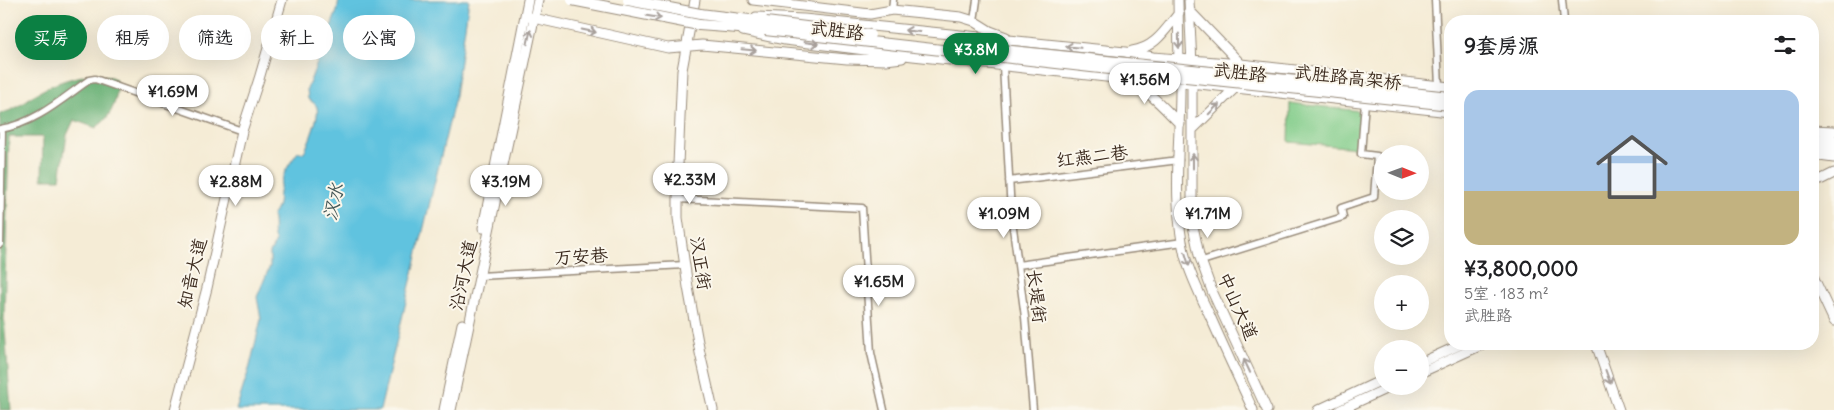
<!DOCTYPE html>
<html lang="zh">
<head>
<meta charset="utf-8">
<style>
  :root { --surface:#fff; --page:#f6f6f6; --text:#202124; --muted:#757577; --accent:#0b8043 }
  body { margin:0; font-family:Delius,"LXGW WenKai TC",sans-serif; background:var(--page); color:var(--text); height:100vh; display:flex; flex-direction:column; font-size:19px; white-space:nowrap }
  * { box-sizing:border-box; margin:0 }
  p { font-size:16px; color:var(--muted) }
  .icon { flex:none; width:28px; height:28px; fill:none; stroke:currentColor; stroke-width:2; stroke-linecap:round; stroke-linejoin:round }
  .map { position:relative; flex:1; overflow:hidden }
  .side { position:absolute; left:1444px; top:15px; width:375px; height:335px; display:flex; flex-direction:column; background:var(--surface); border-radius:20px; box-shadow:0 5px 20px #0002 }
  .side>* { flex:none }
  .hud { position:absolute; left:15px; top:15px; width:475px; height:45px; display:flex; gap:10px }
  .needle { width:32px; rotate:91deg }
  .fabs { position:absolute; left:1374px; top:145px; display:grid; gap:10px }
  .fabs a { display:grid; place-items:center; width:55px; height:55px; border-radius:50%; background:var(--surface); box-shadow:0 5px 20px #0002; font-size:25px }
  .price { position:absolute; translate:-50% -42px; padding:0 11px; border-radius:18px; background:#fff; color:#222; font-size:16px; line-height:32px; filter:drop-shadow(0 1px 2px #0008) }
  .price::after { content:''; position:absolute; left:50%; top:30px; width:15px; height:11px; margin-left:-8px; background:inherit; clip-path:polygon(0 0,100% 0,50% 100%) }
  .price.selected { background:var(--accent); color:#fff }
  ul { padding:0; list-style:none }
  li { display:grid; align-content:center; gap:10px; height:265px; padding:0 20px }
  li span { display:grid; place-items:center; height:155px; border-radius:15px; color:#555 }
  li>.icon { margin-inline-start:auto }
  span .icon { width:90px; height:90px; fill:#fffc; stroke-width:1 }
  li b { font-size:21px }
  h2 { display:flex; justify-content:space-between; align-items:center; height:60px; padding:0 20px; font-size:21px }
  .pill { padding:0 18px; border-radius:22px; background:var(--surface); box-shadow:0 5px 20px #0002; font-size:18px; line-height:45px }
  .pill.selected { background:var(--accent); color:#fff }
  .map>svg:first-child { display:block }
  .green { fill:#81cc89; stroke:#5e7b54 }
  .forest { fill:#68b075; stroke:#526d4a }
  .water { fill:#61c3df; stroke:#4e767e }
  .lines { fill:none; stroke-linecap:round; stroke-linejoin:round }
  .street-casing { stroke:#988b7a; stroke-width:9 }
  .secondary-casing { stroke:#988b7a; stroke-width:11 }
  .primary-casing { stroke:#988b7a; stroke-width:12 }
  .street { stroke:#fff; stroke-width:6 }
  .secondary { stroke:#fff; stroke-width:9 }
  .primary { stroke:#fff; stroke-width:10 }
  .primary-bridge-casing { stroke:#988b7a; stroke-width:12; stroke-linecap:butt }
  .primary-bridge { stroke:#fff; stroke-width:10 }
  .oneway { stroke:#a79f9a }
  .labels { text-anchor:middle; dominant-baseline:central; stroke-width:4; stroke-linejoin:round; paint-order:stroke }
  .street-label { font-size:18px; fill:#3b2a1e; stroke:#fbf7ec }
  .water-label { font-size:19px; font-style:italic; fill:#465858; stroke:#fbf7ec }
</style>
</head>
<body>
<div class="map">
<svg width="1834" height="410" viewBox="0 0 1834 410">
  <rect width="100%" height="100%" fill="#fbf7ec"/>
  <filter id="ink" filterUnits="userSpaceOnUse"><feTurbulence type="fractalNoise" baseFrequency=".02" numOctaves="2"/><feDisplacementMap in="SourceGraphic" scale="10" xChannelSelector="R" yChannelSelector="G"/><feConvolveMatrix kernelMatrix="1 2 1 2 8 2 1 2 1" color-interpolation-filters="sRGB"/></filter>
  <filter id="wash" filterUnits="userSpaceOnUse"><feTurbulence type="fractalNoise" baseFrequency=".0096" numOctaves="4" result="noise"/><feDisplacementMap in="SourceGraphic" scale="20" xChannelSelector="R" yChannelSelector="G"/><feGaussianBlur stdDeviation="1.12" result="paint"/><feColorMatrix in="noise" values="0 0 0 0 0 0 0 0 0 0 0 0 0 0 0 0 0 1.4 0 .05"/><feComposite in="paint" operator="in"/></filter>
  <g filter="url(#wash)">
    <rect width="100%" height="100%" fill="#f5ecd6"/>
    <path class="green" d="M 1290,103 L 1361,111 L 1358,148 L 1289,142 Z"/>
    <path class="forest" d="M 89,75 L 111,77 L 115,79 C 121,90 113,111 105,120 C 103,123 98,125 96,128 L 74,120 L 67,135 L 60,179 L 42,179 L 43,137 L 9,137 L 4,317 L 11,410 L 0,410 L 0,113 C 15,111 22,103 34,95 C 52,84 68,78 89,75 Z"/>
    <path class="water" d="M 339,0 L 469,0 L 454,102 L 380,410 L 236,410 L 250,366 L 261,319 L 257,297 L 270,266 L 270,253 L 276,241 C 271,235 275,225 272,216 C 281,205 277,200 280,187 C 282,174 290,163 298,152 L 304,153 C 308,144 320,116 317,107 C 315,103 312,102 308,99 L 307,89 L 337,11 Z"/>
  </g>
  <g filter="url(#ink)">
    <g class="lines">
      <defs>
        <path id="street" d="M 1435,0 L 1439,86
          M 1562,0 L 1564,21
          M 892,10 L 893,0
          M 974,21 L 977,0
          M 1003,66 L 1011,213 L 1025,317 L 1033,410
          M 0,129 C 34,124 62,99 89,80 L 95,79 L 242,131
          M 1009,181 L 1179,160
          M 678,199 L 862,208 L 871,353 L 884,410
          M 0,244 L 2,129
          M 1202,261 L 1343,217 L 1341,208 L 1374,197 L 1377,156 L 1361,154 L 1365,102
          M 1018,265 L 1183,242
          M 479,276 L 685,265"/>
        <path id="secondary" d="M 695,0 L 682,70 L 678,165 L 678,218 L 688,287 L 700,353 L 713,410
          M 753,0 L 870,14 L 892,10 L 961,17 L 974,21 L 990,31 L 1006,37
          M 1178,0 L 1179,65
          M 1189,0 L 1192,65
          M 1189,10 L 1241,64
          M 529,17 L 668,48 L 702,45 L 847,59 L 886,60 L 902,58
          M 756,17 L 804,19 L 1125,52 L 1153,57 L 1241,64 L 1450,87
          M 743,31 L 785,40 L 913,56 L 1115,78 L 1136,77 L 1450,112
          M 1132,51 C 1155,48 1165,30 1179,13
          M 1180,78 C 1181,137 1171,199 1185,256 C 1191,277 1201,297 1210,316 C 1224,348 1239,379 1253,410
          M 1192,78 L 1192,197 L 1193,226 L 1199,255 L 1212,291 L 1267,410
          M 1122,80 C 1147,87 1162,106 1180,124
          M 1193,129 L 1235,88
          M 1812,130 L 1834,131
          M 1812,155 L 1834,158
          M 1812,184 L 1834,173
          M 483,228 L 528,0
          M 1812,274 L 1834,321
          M 1596,344 L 1619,410
          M 1420,363 L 1462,344
          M 1420,373 L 1484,344
          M 175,410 L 207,288 L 242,131 L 259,79 L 282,0
          M 444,410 L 462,324
          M 451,410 L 538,0
          M 1318,410 L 1382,380
          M 1340,410 L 1392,386"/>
        <path id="primary" d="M 700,14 L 766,22
          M 699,25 L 765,30
          M 1812,139 L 1834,140
          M 1812,148 L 1834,149"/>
      </defs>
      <use href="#street" class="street-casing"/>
      <use href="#secondary" class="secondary-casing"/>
      <use href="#primary" class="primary-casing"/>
      <use href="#street" class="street"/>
      <use href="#secondary" class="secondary"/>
      <use href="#primary" class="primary"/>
      <defs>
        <path id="primary-bridge" d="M 572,0 L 699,25
          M 628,0 L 700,14
          M 766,22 L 870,35
          M 765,30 L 1091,67 L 1450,105
          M 984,48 L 1450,97"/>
      </defs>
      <use href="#primary-bridge" class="primary-bridge-casing"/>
      <use href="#primary-bridge" class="primary-bridge"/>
    </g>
    <defs><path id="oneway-shaft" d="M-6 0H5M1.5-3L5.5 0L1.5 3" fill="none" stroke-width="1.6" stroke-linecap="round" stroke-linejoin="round" transform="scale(1.25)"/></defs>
    <g class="oneway">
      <use href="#oneway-shaft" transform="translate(654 17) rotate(10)"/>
      <use href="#oneway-shaft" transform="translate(589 31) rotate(12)"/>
      <use href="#oneway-shaft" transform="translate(912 31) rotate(-173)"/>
      <use href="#oneway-shaft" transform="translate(529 37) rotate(-78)"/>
      <use href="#oneway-shaft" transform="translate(1179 41) rotate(89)"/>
      <use href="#oneway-shaft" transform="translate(811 43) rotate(7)"/>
      <use href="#oneway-shaft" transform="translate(1073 47) rotate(-174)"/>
      <use href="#oneway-shaft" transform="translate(749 50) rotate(5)"/>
      <use href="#oneway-shaft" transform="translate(1214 109) rotate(-45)"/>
      <use href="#oneway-shaft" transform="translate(1193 161) rotate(-90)"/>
      <use href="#oneway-shaft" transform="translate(1187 259) rotate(73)"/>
      <use href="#oneway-shaft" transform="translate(1247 366) rotate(-115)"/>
      <use href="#oneway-shaft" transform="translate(1608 377) rotate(70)"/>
    </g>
  </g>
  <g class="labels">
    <g class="street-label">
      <text transform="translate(837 30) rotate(7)">武胜路</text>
      <text transform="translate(1240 72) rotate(6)">武胜路</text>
      <text transform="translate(1348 77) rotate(6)">武胜路高架桥</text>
      <text transform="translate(1092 156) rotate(-7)">红燕二巷</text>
      <text transform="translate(581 256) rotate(-3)">万安巷</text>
      <text transform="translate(701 263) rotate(81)">汉正街</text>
      <text transform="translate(192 273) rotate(-77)">知音大道</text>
      <text transform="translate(463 275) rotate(-78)">沿河大道</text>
      <text transform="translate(1037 296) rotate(83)">长堤街</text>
      <text transform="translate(1238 306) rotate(66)">中山大道</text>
    </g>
    <g class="water-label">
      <text transform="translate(333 202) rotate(-78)">汉水</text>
    </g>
  </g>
</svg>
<div class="fabs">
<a><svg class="needle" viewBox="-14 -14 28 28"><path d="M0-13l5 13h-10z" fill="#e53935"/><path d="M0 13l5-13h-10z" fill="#757577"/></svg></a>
<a><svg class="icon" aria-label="layers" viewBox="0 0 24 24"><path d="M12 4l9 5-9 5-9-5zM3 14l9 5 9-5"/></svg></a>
<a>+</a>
<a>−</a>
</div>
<b class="price selected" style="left:976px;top:75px">¥3.8M</b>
<b class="price" style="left:1145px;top:105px">¥1.56M</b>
<b class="price" style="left:173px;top:117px">¥1.69M</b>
<b class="price" style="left:690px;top:205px">¥2.33M</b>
<b class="price" style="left:236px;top:207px">¥2.88M</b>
<b class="price" style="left:506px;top:207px">¥3.19M</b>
<b class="price" style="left:1004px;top:239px">¥1.09M</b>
<b class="price" style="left:1208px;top:239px">¥1.71M</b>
<b class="price" style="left:879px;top:307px">¥1.65M</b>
<div class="hud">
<a class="pill selected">买房</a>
<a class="pill">租房</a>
<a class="pill">筛选</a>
<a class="pill">新上</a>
<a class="pill">公寓</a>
</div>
<section class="side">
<h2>9套房源<svg class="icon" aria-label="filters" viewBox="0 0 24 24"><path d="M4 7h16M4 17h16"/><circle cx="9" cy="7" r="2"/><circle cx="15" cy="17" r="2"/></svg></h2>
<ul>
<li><span style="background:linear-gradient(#a9c7e8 65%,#c2b280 0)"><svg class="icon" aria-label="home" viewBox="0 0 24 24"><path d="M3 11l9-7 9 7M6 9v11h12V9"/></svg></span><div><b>¥3,800,000</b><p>5室 · 183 m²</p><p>武胜路</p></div></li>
</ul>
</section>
</div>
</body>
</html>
